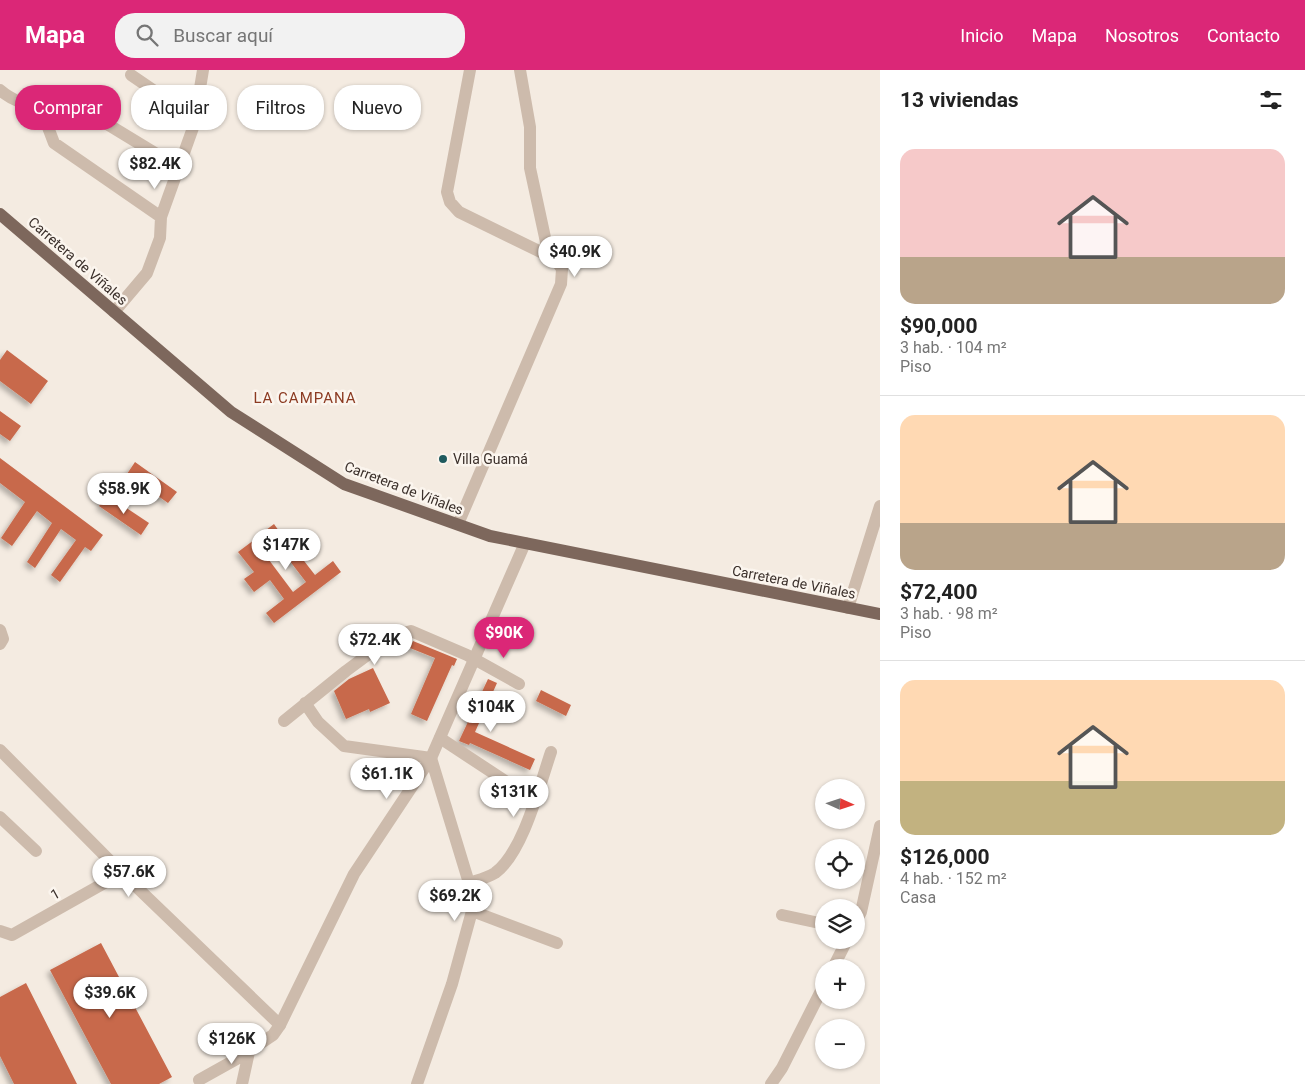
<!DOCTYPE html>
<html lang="es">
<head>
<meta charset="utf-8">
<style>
  :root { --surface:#fff; --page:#f2f2f2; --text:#222; --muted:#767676; --line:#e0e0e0; --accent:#db2777 }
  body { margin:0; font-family:Roboto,sans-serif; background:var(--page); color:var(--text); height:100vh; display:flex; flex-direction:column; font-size:19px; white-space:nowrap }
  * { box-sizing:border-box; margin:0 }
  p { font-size:16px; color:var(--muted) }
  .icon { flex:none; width:28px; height:28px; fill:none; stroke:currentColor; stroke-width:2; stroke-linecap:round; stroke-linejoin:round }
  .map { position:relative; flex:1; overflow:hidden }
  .details { display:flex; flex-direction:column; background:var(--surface); width:425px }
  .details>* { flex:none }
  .guide { position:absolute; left:15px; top:15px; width:475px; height:45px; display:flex; gap:10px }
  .needle { width:32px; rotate:93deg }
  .buttons { position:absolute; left:815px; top:709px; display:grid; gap:10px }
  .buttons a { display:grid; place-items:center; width:50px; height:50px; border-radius:50%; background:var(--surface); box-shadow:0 1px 4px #0004; font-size:25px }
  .price { position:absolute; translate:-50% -42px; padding:0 11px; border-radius:18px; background:#fff; color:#222; font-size:16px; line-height:32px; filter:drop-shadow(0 1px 2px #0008) }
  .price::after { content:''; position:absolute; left:50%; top:30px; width:15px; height:11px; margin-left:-8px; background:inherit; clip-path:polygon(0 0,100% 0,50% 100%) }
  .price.on { background:var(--accent); color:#fff }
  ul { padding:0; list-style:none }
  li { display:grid; align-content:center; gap:10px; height:265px; padding:0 20px }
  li+li { border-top:1px solid var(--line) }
  li span { display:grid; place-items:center; height:155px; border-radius:15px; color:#555 }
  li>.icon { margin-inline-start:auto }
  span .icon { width:90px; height:90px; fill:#fffc; stroke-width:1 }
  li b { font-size:21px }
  h2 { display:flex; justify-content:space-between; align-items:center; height:60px; padding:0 20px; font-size:21px }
  .chip { padding:0 18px; border-radius:20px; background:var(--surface); box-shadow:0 1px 4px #0004; font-size:18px; line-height:45px }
  .chip.on { background:var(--accent); color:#fff }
  header { display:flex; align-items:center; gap:30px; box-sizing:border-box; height:70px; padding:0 25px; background:var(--accent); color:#fff }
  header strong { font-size:24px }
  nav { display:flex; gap:28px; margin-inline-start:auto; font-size:18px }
  .search { width:350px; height:45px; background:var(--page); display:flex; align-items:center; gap:12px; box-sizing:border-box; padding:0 18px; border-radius:20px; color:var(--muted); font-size:19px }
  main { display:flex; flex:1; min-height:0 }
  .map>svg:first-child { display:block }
  .building { fill:#c8694b; filter:url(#shadow) }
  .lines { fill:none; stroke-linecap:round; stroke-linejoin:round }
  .minor { stroke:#cdbbac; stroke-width:12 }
  .tertiary { stroke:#cdbbac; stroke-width:12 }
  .primary { stroke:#7d675c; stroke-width:12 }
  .poi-dot { fill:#1f5a5e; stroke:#fbf5ee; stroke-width:2 }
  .labels { text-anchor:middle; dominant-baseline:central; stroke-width:5; stroke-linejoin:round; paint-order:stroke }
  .street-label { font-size:14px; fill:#3b302b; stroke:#fbf5ee }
  .poi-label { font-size:14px; fill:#3b302b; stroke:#fbf5ee; text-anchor:start }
  .neighbourhood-label { font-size:15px; letter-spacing:1px; fill:#8c3b22; stroke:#fbf5ee }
</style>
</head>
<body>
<header>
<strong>Mapa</strong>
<div class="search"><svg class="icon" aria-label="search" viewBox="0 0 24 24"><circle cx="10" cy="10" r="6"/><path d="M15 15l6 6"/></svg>Buscar aquí</div>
<nav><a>Inicio</a><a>Mapa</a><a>Nosotros</a><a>Contacto</a></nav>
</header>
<main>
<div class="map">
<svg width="880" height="1014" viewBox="0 0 880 1014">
  <defs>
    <filter id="shadow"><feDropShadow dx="-3.5" dy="3.5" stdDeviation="2.5" flood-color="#0004"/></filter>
  </defs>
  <rect width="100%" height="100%" fill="#f4ebe1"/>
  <path class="building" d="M 7,280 L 48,311 L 31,334 L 0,311 L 0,290 Z
    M 0,341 L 21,356 L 10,371 L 0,364 Z
    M 0,388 L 103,465 L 91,481 L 85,477 L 60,512 L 51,505 L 76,470 L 61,459 L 35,498 L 27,492 L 52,453 L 37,441 L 12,476 L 1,468 L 25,432 L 0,413 Z
    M 135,392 L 177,422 L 168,433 L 127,404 Z
    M 107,425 L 149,453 L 141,465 L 99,436 Z
    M 274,454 L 289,475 L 310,461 L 319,474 L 301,487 L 315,505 L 333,491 L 341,502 L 274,553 L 266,543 L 284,529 L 270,510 L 254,522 L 244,509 L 254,502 L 238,482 L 254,470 L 293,522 L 306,512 L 266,460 Z
    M 413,571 L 457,589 L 454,596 L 452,595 L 427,651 L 411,644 L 435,588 L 410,578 Z
    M 373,598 L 390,633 L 370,642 L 369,639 L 346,649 L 334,621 L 349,609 Z
    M 488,609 L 497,613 L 475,662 L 535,689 L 530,700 L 470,673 L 469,675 L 459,671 Z
    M 541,620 L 571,635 L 566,646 L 536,631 Z
    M 101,873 L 172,1007 L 159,1014 L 111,1014 L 50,900 Z
    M 26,913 L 77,1014 L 14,1014 L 0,986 L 0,927 Z"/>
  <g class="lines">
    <path class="minor" d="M 520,0 L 530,57 L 530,98 L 549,186
      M 131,5 L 194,48
      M 0,20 C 15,33 32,36 51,42
      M 161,147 L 54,73 L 46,52 L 56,31 L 66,29 L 163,88 L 177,101
      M 114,242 L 147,203 L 160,168 L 161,147 L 194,55 L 203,0
      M 458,454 L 561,214 L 562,199 L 555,189 L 459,142 L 450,132 L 447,122 L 470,0
      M 848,538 L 880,436
      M 0,560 L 3,569 L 0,574
      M 305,633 L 318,652 L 344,676 L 431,688 L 469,813 L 472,841 L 452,914 L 417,1014
      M 284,651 L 346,601 L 393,566 L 411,561 L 467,585 L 519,614
      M 440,668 L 534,730
      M 0,680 L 122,803 L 280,955
      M 0,747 L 36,781
      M 469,813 C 478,810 487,808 495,803 C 523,783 540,714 551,682
      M 472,841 L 557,873
      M 782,845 L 824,854
      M 856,851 L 861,842 L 880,756
      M 0,861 L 12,865 L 122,803
      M 833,898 L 847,870
      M 199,1010 L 242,986
      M 242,1014 L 249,982
      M 771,1014 L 782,998 L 824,915"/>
    <path class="tertiary" d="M 242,986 L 273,965 L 280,955 L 354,804 L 431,688 L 525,473"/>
    <path class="primary" d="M 0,144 L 231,342 L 344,414 L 490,466 L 880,544"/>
  </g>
  <circle class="poi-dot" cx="443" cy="389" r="5"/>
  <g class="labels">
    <g class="street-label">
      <text transform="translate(78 191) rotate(41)">Carretera de Viñales</text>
      <text transform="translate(404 418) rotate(21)">Carretera de Viñales</text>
      <text transform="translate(794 512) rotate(11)">Carretera de Viñales</text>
      <text transform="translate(55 824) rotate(-29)">1</text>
    </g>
    <g class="poi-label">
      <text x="453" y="389">Villa Guamá</text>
    </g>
    <g class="neighbourhood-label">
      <text x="305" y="328">LA CAMPANA</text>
    </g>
  </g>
</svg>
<div class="buttons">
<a><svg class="needle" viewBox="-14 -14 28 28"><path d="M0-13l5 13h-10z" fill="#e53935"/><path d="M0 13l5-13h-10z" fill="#767676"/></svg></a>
<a><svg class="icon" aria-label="locate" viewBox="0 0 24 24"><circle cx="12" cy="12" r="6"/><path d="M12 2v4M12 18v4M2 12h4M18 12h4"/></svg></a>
<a><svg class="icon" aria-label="layers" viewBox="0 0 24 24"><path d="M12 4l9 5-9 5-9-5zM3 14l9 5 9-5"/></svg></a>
<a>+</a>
<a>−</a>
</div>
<b class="price" style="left:155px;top:120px">$82.4K</b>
<b class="price" style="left:575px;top:208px">$40.9K</b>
<b class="price" style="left:124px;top:445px">$58.9K</b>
<b class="price" style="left:286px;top:501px">$147K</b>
<b class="price on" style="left:504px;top:589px">$90K</b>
<b class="price" style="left:375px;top:596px">$72.4K</b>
<b class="price" style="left:491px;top:663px">$104K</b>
<b class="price" style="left:387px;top:730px">$61.1K</b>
<b class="price" style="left:514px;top:748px">$131K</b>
<b class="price" style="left:129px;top:828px">$57.6K</b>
<b class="price" style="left:455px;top:852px">$69.2K</b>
<b class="price" style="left:110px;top:949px">$39.6K</b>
<b class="price" style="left:232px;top:995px">$126K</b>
<div class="guide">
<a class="chip on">Comprar</a>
<a class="chip">Alquilar</a>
<a class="chip">Filtros</a>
<a class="chip">Nuevo</a>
</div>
</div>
<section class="details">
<h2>13 viviendas<svg class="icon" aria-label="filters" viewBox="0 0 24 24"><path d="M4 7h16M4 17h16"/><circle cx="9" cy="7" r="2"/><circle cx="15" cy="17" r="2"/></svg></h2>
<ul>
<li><span style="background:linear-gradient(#f6c9c9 70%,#b9a48a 0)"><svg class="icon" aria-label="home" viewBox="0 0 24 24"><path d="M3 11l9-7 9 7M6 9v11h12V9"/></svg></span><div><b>$90,000</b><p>3 hab. · 104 m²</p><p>Piso</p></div></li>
<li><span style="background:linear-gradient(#ffd9b3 70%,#b9a48a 0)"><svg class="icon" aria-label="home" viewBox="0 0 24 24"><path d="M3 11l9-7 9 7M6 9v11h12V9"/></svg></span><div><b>$72,400</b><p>3 hab. · 98 m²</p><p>Piso</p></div></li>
<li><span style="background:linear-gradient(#ffd9b3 65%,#c2b280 0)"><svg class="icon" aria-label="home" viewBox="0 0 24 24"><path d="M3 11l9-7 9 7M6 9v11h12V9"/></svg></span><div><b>$126,000</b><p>4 hab. · 152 m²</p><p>Casa</p></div></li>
</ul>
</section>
</main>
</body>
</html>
